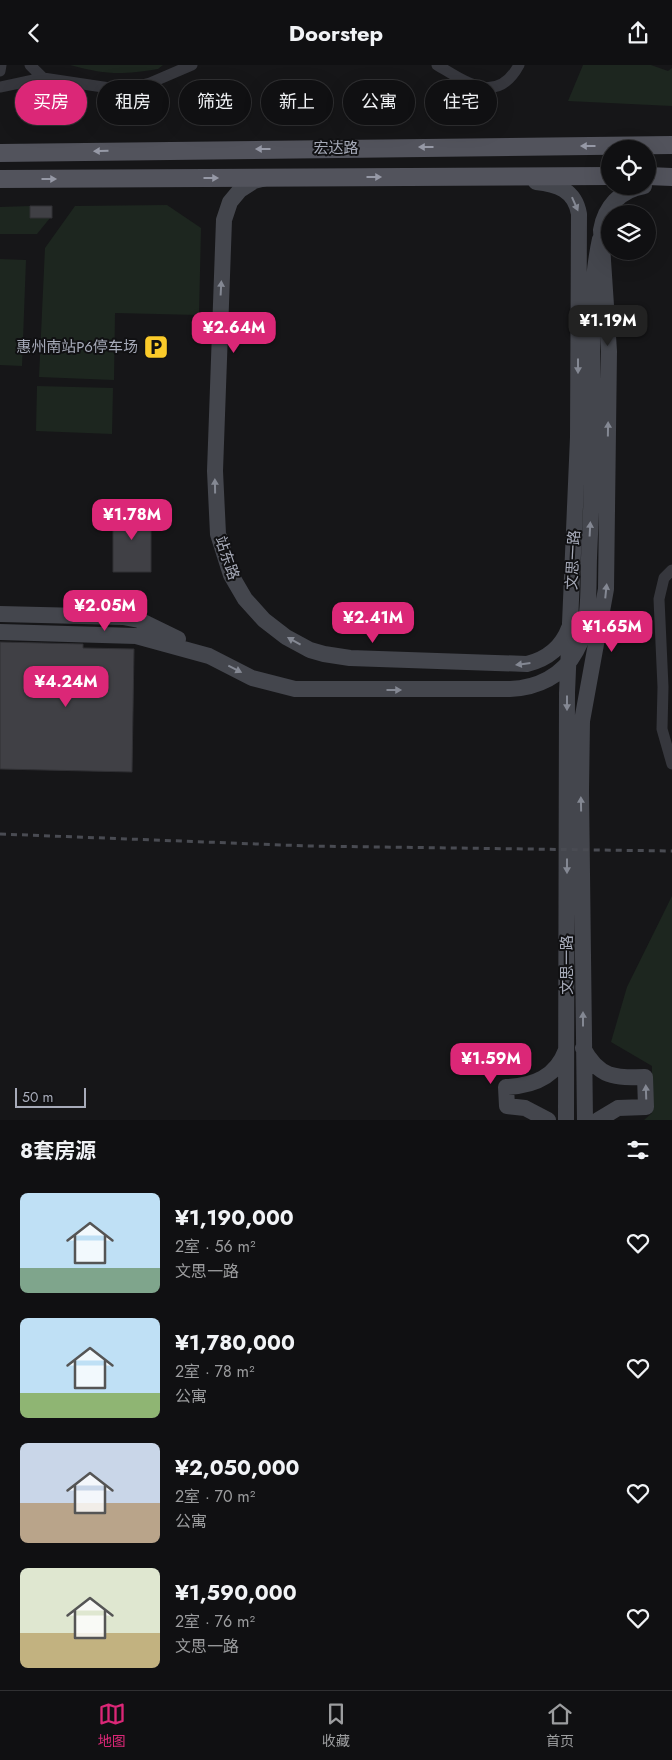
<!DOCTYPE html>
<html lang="zh">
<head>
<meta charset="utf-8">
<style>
  :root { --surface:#101012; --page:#1e1e20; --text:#f1f3f6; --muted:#9c9d9f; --line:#303032; --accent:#db2777 }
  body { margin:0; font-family:Jost,"Noto Sans SC",sans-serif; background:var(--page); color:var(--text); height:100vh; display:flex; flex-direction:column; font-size:19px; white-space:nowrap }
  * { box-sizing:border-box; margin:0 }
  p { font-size:16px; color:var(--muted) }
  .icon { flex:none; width:28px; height:28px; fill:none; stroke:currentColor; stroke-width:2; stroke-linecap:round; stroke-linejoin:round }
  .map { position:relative; height:1055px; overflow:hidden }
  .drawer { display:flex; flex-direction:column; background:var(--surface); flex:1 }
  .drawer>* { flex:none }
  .hud { position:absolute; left:15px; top:15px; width:642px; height:45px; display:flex; gap:10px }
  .fabs { position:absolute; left:601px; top:75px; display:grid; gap:10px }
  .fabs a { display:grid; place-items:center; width:55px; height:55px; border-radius:50%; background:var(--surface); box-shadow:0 5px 20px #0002,0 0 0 1px var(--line); font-size:25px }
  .scale { position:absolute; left:15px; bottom:12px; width:71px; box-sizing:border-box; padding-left:5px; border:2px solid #a7abb9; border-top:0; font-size:14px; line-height:18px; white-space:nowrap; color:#a7abb9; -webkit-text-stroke:4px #111113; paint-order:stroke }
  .price { position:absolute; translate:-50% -42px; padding:0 11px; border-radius:10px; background:var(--accent); color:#fff; font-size:16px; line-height:32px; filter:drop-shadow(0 1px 2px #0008) }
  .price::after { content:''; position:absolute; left:50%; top:30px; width:15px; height:11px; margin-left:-8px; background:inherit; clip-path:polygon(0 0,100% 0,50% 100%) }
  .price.on { background:#222; color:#fff }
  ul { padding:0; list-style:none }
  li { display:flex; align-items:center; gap:15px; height:125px; padding:0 20px }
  li span { display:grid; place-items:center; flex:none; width:140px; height:100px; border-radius:8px; color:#555 }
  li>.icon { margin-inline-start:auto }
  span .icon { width:60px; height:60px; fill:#fffc; stroke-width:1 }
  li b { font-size:21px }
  h2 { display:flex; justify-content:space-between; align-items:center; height:60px; padding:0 20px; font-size:21px }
  .chip { padding:0 18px; border-radius:22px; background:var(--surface); box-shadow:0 5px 20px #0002,0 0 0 1px var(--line); font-size:18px; line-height:45px }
  .chip.on { background:var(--accent); color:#fff }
  header { display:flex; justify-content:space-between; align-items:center; height:65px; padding:0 20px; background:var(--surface); font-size:22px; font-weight:700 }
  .menu { display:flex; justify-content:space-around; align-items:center; height:70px; border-top:1px solid var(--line); background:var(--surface); font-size:14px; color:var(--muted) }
  .menu a { display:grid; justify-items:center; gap:2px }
  .menu .on { color:var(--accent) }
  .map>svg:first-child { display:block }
  .green { fill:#1d261f }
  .building { fill:#404045; stroke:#303034 }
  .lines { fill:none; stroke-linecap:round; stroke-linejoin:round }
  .street { stroke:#36373d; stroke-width:11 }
  .secondary { stroke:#44464d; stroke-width:16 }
  .primary { stroke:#52535c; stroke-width:18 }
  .rail { stroke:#494b52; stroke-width:3; stroke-dasharray:6 5; stroke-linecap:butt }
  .oneway { fill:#9699a6 }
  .oneway2 { fill:#848893 }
  .labels { text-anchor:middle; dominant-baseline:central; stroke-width:4; stroke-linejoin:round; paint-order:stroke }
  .street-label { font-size:15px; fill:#a7abb9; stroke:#111113 }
  .poi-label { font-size:15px; fill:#a7abb9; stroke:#111113; text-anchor:end }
</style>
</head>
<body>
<header><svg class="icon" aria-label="back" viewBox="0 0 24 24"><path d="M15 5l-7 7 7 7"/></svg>Doorstep<svg class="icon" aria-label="share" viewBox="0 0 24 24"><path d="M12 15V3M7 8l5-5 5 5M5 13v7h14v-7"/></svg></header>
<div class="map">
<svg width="672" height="1055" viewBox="0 0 672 1055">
  <rect width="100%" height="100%" fill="#161618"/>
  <path class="green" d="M 70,0 L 163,0 L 158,4 C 120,10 108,10 70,0 Z
    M 583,0 L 651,0 L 668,6 L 672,3 L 672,41 L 568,36 Z
    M 167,140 L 201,163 L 199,250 L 115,248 L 114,315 L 39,312 L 45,183 L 75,141 Z
    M 30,141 L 31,153 L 50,153 L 37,169 L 0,169 L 0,142 Z
    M 0,194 L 26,195 L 22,301 L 0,300 Z
    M 37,321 L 113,323 L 112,369 L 36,366 Z
    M 672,831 L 672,1055 L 644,1055 L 652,1048 L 652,1001 L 611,977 L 627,922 Z"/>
  <path class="building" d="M 30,141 L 52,141 L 52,153 L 30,153 Z
    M 113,445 L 151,445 L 151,507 L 113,507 Z
    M 0,577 L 83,579 L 83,583 L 134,584 L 132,707 L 0,704 Z"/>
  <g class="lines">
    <path class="street" d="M 30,0 L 43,13
      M 437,0 C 466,17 497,41 519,0
      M 0,6 L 1,0
      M 0,22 L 43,13 L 123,25 L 150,18 L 192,0
      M 672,505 L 664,513 L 659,534 L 663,622 L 662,664 L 672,699"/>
    <path class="secondary" d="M 266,113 L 254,116 L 240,125 L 230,137 L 224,155 L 215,406 L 218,469 L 231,510 L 245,534 L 264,555 L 286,572 L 310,585 L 324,589 L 350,593 L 527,599 C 547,594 562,582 569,563
      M 536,117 C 557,119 575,125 579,149 L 578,372 L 567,628 L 566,1055
      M 0,549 L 123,552 L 139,555 L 178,574
      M 0,567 L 136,571 L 209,591 L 252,613 L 295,624 L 510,624 C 537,623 563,611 576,586 C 591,559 588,522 589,493 C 591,443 594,394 593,344 C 593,288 588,229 600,174
      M 583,983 C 599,1013 615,1013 645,1012 L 646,1042 L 618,1043 L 598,1055
      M 548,1055 L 525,1043 L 507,1041 L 506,1022 C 534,1021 556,1012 566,985
      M 585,1055 L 581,726 L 582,656 L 606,524 L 609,286 L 601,165 C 605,142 620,125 644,121"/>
    <path class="primary" d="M 0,88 L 672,80
      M 648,111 L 672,112
      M 0,114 L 610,111"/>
    <path class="rail" d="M 0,769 L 308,781 L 672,786"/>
  </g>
  <defs><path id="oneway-solid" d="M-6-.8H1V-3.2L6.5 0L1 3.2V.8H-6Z" transform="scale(1.25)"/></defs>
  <g class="oneway">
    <use href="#oneway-solid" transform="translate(588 81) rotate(180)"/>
    <use href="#oneway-solid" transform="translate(426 82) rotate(180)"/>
    <use href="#oneway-solid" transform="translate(263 84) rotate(180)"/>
    <use href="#oneway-solid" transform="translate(101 86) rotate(179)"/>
    <use href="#oneway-solid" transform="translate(374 112)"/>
    <use href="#oneway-solid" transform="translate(211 113)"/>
    <use href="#oneway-solid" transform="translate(49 114)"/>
  </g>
  <g class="oneway2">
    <use href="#oneway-solid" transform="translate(575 139) rotate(66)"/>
    <use href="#oneway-solid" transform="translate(221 223) rotate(-87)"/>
    <use href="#oneway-solid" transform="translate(578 301) rotate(90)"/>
    <use href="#oneway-solid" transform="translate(608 364) rotate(-89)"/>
    <use href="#oneway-solid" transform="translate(215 421) rotate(-91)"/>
    <use href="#oneway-solid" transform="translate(590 464) rotate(-87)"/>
    <use href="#oneway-solid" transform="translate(606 526) rotate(-84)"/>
    <use href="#oneway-solid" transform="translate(294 576) rotate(-151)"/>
    <use href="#oneway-solid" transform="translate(523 599) rotate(173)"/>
    <use href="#oneway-solid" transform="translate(235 604) rotate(27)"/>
    <use href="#oneway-solid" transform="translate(394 625)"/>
    <use href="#oneway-solid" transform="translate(567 638) rotate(90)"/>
    <use href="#oneway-solid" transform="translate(581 739) rotate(-91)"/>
    <use href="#oneway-solid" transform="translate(567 801) rotate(90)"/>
    <use href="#oneway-solid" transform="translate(583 954) rotate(-90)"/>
    <use href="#oneway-solid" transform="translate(646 1027) rotate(-92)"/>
  </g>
  <defs>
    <symbol id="parking-square" viewBox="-11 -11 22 22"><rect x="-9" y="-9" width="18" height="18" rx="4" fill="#fbcb2a" stroke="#111113"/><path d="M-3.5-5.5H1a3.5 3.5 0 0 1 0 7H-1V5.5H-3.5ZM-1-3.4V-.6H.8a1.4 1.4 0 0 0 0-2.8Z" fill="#111"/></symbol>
  </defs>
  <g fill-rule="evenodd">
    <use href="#parking-square" x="142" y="268" width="28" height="28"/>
  </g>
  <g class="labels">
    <g class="street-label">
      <text x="336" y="83">宏达路</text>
      <text transform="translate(227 493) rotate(71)">站东路</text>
      <text transform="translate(573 495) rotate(-87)">文思一路</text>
      <text transform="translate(567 900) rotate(-90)">文思一路</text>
    </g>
    <g class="poi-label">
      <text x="138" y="282">惠州南站P6停车场</text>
    </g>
  </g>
</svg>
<div class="fabs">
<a><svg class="icon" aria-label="locate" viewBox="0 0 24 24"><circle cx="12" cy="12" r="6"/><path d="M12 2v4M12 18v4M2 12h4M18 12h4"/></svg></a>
<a><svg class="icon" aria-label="layers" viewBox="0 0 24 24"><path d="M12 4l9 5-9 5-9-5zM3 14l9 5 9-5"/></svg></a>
</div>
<div class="scale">50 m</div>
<b class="price on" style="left:608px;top:282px">¥1.19M</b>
<b class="price" style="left:234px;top:289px">¥2.64M</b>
<b class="price" style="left:132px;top:476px">¥1.78M</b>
<b class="price" style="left:105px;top:567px">¥2.05M</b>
<b class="price" style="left:373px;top:579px">¥2.41M</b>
<b class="price" style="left:612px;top:588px">¥1.65M</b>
<b class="price" style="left:66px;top:643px">¥4.24M</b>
<b class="price" style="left:491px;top:1020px">¥1.59M</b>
<div class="hud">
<a class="chip on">买房</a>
<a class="chip">租房</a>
<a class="chip">筛选</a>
<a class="chip">新上</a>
<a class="chip">公寓</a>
<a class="chip">住宅</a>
</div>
</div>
<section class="drawer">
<h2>8套房源<svg class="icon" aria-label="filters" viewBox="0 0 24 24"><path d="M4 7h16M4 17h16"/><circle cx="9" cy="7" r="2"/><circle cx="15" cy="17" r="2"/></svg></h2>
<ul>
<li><span style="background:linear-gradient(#bfe0f5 75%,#7fa58c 0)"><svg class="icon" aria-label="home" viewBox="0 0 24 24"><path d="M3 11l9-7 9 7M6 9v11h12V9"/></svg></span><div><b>¥1,190,000</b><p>2室 · 56 m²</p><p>文思一路</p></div><svg class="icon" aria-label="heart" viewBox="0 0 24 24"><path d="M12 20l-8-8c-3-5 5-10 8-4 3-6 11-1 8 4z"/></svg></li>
<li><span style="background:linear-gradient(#bfe0f5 75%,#8fb573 0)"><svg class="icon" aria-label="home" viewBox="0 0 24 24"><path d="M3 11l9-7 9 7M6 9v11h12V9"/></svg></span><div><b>¥1,780,000</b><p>2室 · 78 m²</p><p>公寓</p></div><svg class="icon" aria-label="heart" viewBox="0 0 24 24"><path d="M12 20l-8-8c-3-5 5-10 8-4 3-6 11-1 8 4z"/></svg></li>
<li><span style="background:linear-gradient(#c9d6e8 60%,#b9a48a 0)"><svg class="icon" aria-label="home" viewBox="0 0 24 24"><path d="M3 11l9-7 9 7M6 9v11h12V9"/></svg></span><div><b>¥2,050,000</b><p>2室 · 70 m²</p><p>公寓</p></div><svg class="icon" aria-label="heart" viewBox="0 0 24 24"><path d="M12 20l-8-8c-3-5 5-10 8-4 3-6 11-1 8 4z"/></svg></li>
<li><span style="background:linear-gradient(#dfe7d0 65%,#c2b280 0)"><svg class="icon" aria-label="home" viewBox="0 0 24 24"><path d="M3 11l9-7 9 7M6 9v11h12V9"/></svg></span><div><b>¥1,590,000</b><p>2室 · 76 m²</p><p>文思一路</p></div><svg class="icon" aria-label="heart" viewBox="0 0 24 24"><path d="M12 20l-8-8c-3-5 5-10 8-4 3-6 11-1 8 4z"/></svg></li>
</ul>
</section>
<nav class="menu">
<a class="on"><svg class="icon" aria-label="map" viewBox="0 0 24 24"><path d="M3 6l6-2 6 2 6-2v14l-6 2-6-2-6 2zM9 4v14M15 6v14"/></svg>地图</a>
<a><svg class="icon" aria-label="saved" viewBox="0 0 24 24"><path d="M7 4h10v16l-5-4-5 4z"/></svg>收藏</a>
<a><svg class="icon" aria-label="home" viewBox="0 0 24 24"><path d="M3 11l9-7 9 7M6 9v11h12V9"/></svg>首页</a>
</nav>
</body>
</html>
